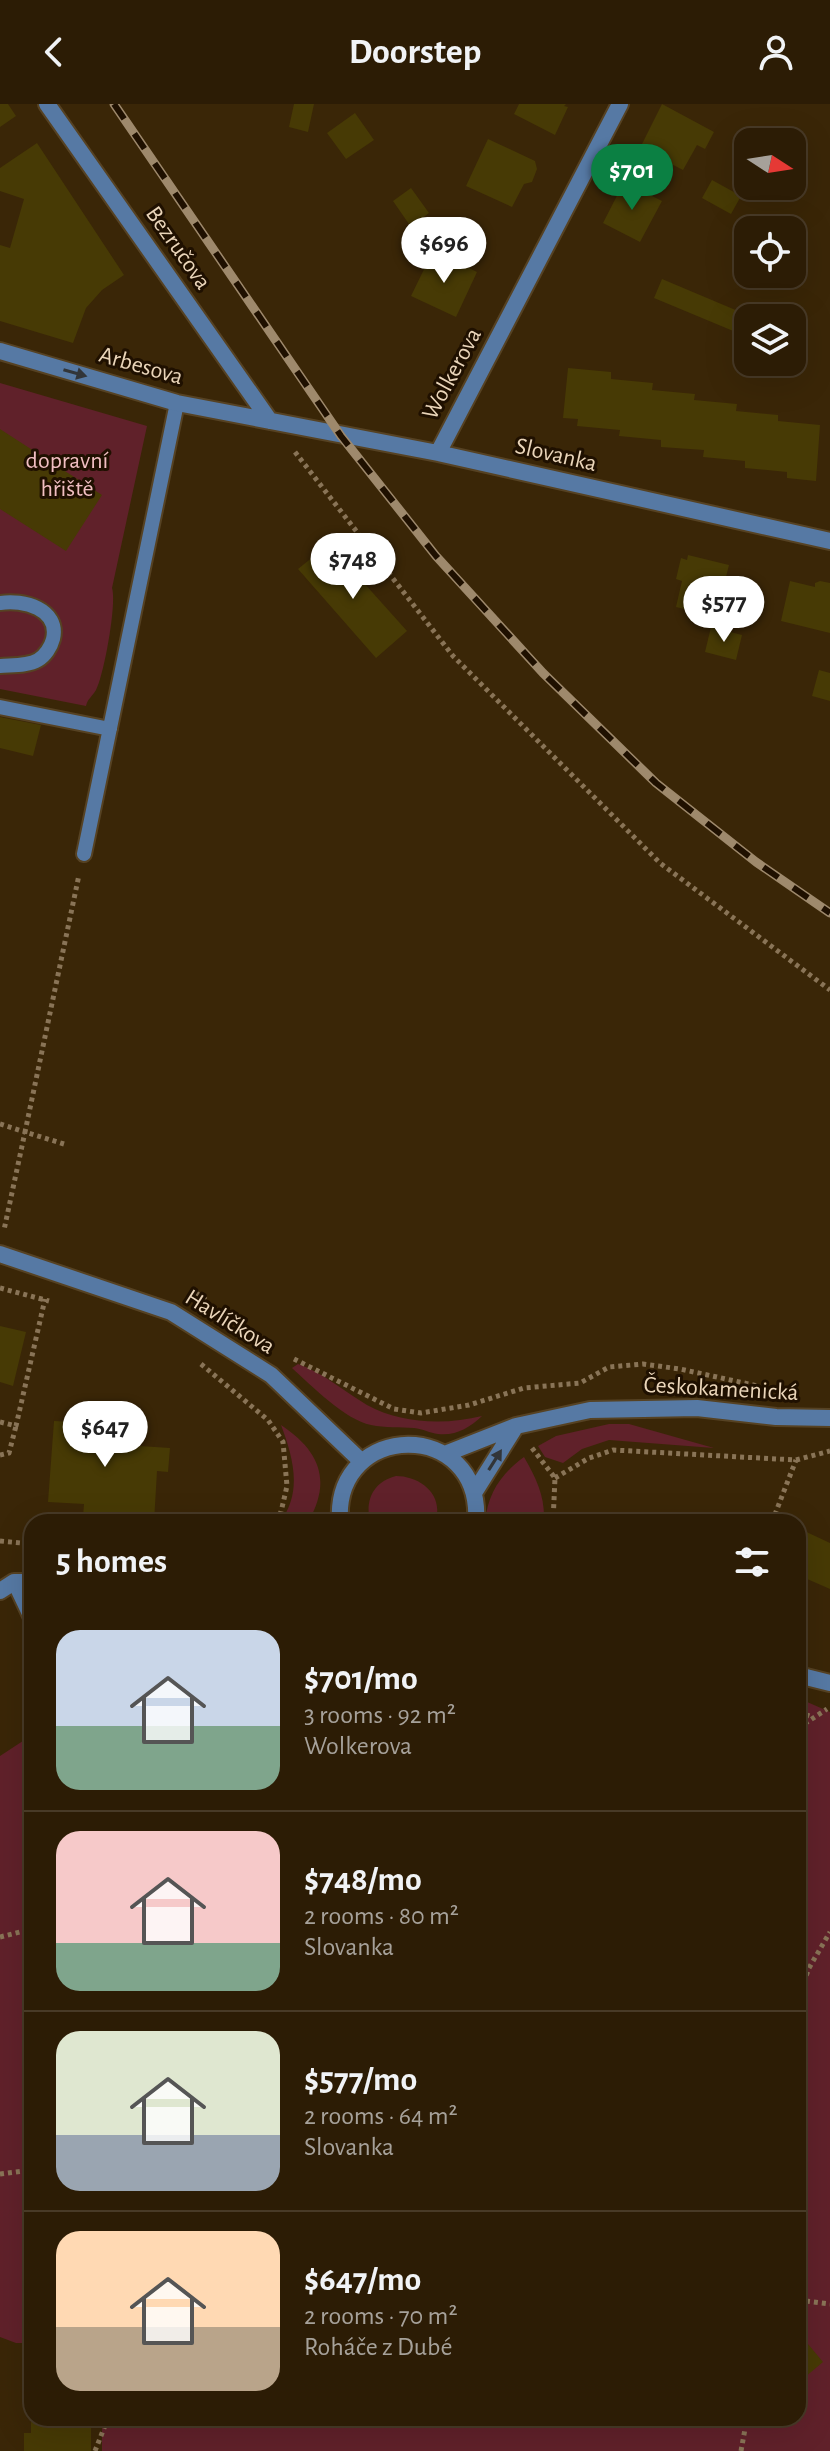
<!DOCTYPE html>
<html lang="en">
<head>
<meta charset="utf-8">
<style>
  :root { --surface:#2c1c05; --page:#34250f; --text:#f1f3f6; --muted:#a6a19a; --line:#483a27; --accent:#0b8043 }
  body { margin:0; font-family:"Alegreya Sans",sans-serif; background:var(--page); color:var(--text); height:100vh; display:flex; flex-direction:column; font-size:30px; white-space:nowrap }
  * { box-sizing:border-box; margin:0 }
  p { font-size:26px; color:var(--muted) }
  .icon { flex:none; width:44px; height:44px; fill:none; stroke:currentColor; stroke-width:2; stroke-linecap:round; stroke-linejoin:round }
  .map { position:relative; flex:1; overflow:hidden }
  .drawer { position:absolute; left:24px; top:1410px; width:782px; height:912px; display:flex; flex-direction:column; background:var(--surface); border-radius:24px; box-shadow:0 8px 32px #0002,0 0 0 2px var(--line) }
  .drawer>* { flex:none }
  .needle { width:52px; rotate:102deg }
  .controls { position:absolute; left:734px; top:24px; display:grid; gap:16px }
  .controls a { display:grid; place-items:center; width:72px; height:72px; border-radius:16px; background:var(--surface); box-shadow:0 8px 32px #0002,0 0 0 2px var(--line); font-size:40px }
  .price { position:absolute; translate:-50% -68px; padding:0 18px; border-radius:28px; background:#fff; color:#222; font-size:26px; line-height:52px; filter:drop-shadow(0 2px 4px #0008) }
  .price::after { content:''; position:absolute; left:50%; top:48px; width:24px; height:18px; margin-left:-12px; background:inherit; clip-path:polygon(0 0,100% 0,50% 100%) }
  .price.current { background:var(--accent); color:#fff }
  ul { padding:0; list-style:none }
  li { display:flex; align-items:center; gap:24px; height:200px; padding:0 32px }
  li+li { border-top:2px solid var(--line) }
  li span { display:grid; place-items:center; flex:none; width:224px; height:160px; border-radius:24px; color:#555 }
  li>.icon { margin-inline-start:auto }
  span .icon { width:96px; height:96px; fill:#fffc; stroke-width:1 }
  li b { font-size:34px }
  h2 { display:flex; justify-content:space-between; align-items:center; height:96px; padding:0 32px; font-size:34px }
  header { display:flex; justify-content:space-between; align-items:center; height:104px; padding:0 32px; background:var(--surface); font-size:36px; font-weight:700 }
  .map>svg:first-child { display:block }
  .green { fill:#60212a }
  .building { fill:#473a05 }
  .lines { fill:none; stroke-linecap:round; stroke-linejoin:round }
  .service-casing { stroke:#564223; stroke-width:18 }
  .minor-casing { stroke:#564223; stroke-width:20 }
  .path { stroke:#897457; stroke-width:5; stroke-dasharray:4 4; stroke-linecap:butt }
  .service { stroke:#5679a4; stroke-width:14 }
  .minor { stroke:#5679a4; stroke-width:16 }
  .rail-casing { stroke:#9e896c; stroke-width:9 }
  .rail { stroke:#1f1000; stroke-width:6; stroke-dasharray:18; stroke-linecap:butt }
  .oneway { fill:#323539 }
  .labels { text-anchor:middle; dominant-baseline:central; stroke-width:6; stroke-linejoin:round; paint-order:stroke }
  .street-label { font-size:24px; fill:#ead5b9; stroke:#1f1000 }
  .park-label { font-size:24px; fill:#f2bfc2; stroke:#1f1000 }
</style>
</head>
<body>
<header><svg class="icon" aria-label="back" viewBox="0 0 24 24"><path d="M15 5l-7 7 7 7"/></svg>Doorstep<svg class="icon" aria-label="person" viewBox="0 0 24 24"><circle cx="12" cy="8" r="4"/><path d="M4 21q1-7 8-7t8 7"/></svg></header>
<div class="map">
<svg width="830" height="2347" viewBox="0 0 830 2347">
  <rect width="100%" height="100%" fill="#3a2607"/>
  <path class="green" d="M 0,279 L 147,322 L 112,484 C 117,499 104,571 96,586 C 92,593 88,594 86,602 L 0,585 Z
    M 298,1260 C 322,1268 345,1288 367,1301 C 401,1320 446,1321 482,1312 C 469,1324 456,1332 438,1330 C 430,1329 423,1325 414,1324 C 400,1323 385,1324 371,1321 C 345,1316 311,1281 292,1264 Z
    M 609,1320 L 629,1320 L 714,1344 L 609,1336 L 582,1345 L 563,1359 L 545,1353 L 538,1342 L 556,1332 Z
    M 281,1321 C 320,1347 332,1377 308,1418 L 280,1418 C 303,1388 293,1353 281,1321 Z
    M 524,1353 C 537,1376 545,1392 544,1418 L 485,1418 C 488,1389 501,1370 524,1353 Z
    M 396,1372 C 420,1372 445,1391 435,1418 L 370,1418 C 365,1396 373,1378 396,1372 Z
    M 798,1594 L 830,1608 L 830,2347 L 102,2347 L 102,2314 L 798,2314 Z
    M 32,1631 L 32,2239 L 16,2239 L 0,2233 L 0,1652 Z"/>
  <path class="building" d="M 0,0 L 8,0 L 16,12 L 0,23 Z
    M 294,0 L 314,0 L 308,28 L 289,23 Z
    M 519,0 L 566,0 L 564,2 L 568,3 L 555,31 L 514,10 Z
    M 662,0 L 714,28 L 705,45 L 697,41 L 683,66 L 640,44 Z
    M 355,9 L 374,36 L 346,55 L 327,29 Z
    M 488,35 L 535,57 L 537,65 L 532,78 L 524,80 L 512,103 L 466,82 Z
    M 37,39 L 124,171 L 102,186 L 86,204 L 73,239 L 0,217 L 0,141 L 10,144 L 24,95 L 0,87 L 0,64 Z
    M 712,76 L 741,92 L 731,110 L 702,94 Z
    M 624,78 L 662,97 L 640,138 L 603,119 Z
    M 411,84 L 429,109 L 411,123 L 393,97 Z
    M 431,151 L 445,158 L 447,153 L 477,168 L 456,213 L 411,192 Z
    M 662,175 L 745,210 L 738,229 L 654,194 Z
    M 568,264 L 611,268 L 611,275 L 653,279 L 652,286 L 695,290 L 694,296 L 737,300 L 736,307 L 778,311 L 778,317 L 820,321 L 816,377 L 787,374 L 787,368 L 745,364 L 745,357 L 703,353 L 704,346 L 661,343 L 661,336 L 619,332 L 620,326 L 577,322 L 578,315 L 563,314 Z
    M 0,325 L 102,391 L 66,447 L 0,405 Z
    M 329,440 L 407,527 L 376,554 L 298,465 Z
    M 688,451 L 729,461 L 716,513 L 676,503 L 682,477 L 676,475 L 681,454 L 687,456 Z
    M 790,477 L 815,483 L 815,479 L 820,477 L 830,479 L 830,529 L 781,517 Z
    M 711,523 L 742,531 L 736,556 L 705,548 Z
    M 819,566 L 830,569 L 830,597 L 812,592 Z
    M 0,613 L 41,621 L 33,652 L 0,644 Z
    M 0,1222 L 26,1228 L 13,1282 L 0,1278 Z
    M 93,1306 L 126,1308 L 124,1341 L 170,1344 L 168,1368 L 157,1367 L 154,1418 L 83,1413 L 84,1400 L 48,1398 L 54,1317 L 91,1319 Z
    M 798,1424 L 830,1439 L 830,1485 L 798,1471 Z
    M 798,2228 L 823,2258 L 798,2279 Z
    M 31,2314 L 91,2314 L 91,2347 L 24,2347 L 24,2329 L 31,2329 Z"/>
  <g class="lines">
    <defs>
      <path id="service" d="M 0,499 C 23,495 60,505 53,535 C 51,543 45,552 38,556 C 28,562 12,561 0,562
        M 0,603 L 110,625
        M 84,750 L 177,299
        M 14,1478 L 32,1516"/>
      <path id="minor" d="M 47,0 L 270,317
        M 0,247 L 177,299 L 438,349 L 830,437
        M 438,349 L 620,0
        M 0,1150 L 171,1208 L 271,1271 L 362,1358
        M 445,1350 L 516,1322 L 590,1306 L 697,1304 L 776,1313 L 830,1314
        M 474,1389 L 516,1322
        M 340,1418 C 333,1316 483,1314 476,1418
        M 0,1487 L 14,1478 L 32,1478
        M 798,1571 L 830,1579"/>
    </defs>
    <use href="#service" class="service-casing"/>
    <use href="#minor" class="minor-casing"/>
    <path class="path" d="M 295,348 L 453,552 L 660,759 L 830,886
      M 0,1020 L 25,1028 L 4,1126
      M 64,1040 L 25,1028 L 79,771
      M 0,1184 L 49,1197
      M 196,1189 L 209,1198
      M 294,1255 L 394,1305 L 421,1309 L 469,1301 L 524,1284 L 580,1279 L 609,1263 L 643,1260 L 680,1265 L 758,1282
      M 201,1260 L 268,1316 L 283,1338 L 287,1382 L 281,1408 L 274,1418
      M 0,1318 L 16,1322 L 45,1195
      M 532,1344 L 555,1374 L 553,1418
      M 0,1351 L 9,1349 L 16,1322
      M 555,1374 L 589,1354 L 613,1346 L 796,1356 L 830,1347
      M 772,1418 L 796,1356
      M 0,1437 L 32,1440
      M 798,1608 L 813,1613
      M 798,1624 L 827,1605
      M 32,1665 L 32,1682
      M 0,1833 L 32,1825
      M 798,1894 L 809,1864 L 830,1828
      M 0,2070 L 32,2066
      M 798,2196 L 830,2200
      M 95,2347 L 108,2314
      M 741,2347 L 747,2314"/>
    <use href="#service" class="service"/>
    <use href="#minor" class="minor"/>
    <defs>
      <path id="rail" d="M 114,0 L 341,332 L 436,452 L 543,569 L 656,679 L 756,758 L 830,809"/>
    </defs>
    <use href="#rail" class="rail-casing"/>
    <use href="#rail" class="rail"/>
  </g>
  <defs><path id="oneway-solid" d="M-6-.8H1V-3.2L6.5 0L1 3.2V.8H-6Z" transform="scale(2)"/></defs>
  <g class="oneway">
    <use href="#oneway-solid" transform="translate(75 269) rotate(16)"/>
    <use href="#oneway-solid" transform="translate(495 1356) rotate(-58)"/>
  </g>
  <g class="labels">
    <g class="street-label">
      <text transform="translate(178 144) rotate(55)">Bezručova</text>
      <text transform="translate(141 262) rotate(16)">Arbesova</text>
      <text transform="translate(452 270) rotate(-62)">Wolkerova</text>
      <text transform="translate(556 351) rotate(13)">Slovanka</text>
      <text transform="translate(230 1218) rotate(32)">Havlíčkova</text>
      <text transform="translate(721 1285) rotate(3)">Českokamenická</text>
    </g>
    <g class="park-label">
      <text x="67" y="357">dopravní<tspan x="67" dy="28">hřiště</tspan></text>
    </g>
  </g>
</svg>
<div class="controls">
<a><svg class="needle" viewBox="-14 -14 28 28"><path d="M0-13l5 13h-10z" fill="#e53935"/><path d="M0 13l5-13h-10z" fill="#a6a19a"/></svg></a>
<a><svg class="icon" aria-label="locate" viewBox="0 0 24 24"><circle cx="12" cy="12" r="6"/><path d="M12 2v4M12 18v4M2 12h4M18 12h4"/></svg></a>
<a><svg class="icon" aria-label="layers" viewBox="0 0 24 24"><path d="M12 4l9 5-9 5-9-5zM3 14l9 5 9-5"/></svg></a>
</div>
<b class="price current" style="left:632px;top:108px">$701</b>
<b class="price" style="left:444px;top:181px">$696</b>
<b class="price" style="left:353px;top:497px">$748</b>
<b class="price" style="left:724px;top:540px">$577</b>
<b class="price" style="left:105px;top:1365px">$647</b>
<section class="drawer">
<h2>5 homes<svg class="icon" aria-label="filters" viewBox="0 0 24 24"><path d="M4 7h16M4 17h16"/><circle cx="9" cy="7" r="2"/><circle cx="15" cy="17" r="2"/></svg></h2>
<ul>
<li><span style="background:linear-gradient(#c9d6e8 60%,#7fa58c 0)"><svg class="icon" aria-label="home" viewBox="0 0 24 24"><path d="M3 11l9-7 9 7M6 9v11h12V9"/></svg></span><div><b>$701/mo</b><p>3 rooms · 92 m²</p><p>Wolkerova</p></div></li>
<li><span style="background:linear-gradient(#f6c9c9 70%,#7fa58c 0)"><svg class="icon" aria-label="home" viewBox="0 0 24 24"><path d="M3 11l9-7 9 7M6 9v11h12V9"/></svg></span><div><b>$748/mo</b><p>2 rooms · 80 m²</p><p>Slovanka</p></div></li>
<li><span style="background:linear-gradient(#dfe7d0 65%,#9aa5b1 0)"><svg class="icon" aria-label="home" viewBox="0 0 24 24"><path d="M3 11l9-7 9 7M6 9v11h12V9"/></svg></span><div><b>$577/mo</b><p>2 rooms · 64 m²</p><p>Slovanka</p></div></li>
<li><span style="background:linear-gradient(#ffd9b3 60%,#b9a48a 0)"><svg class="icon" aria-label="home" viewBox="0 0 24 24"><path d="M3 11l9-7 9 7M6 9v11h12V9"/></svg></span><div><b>$647/mo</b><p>2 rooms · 70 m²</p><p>Roháče z Dubé</p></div></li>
</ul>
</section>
</div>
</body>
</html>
